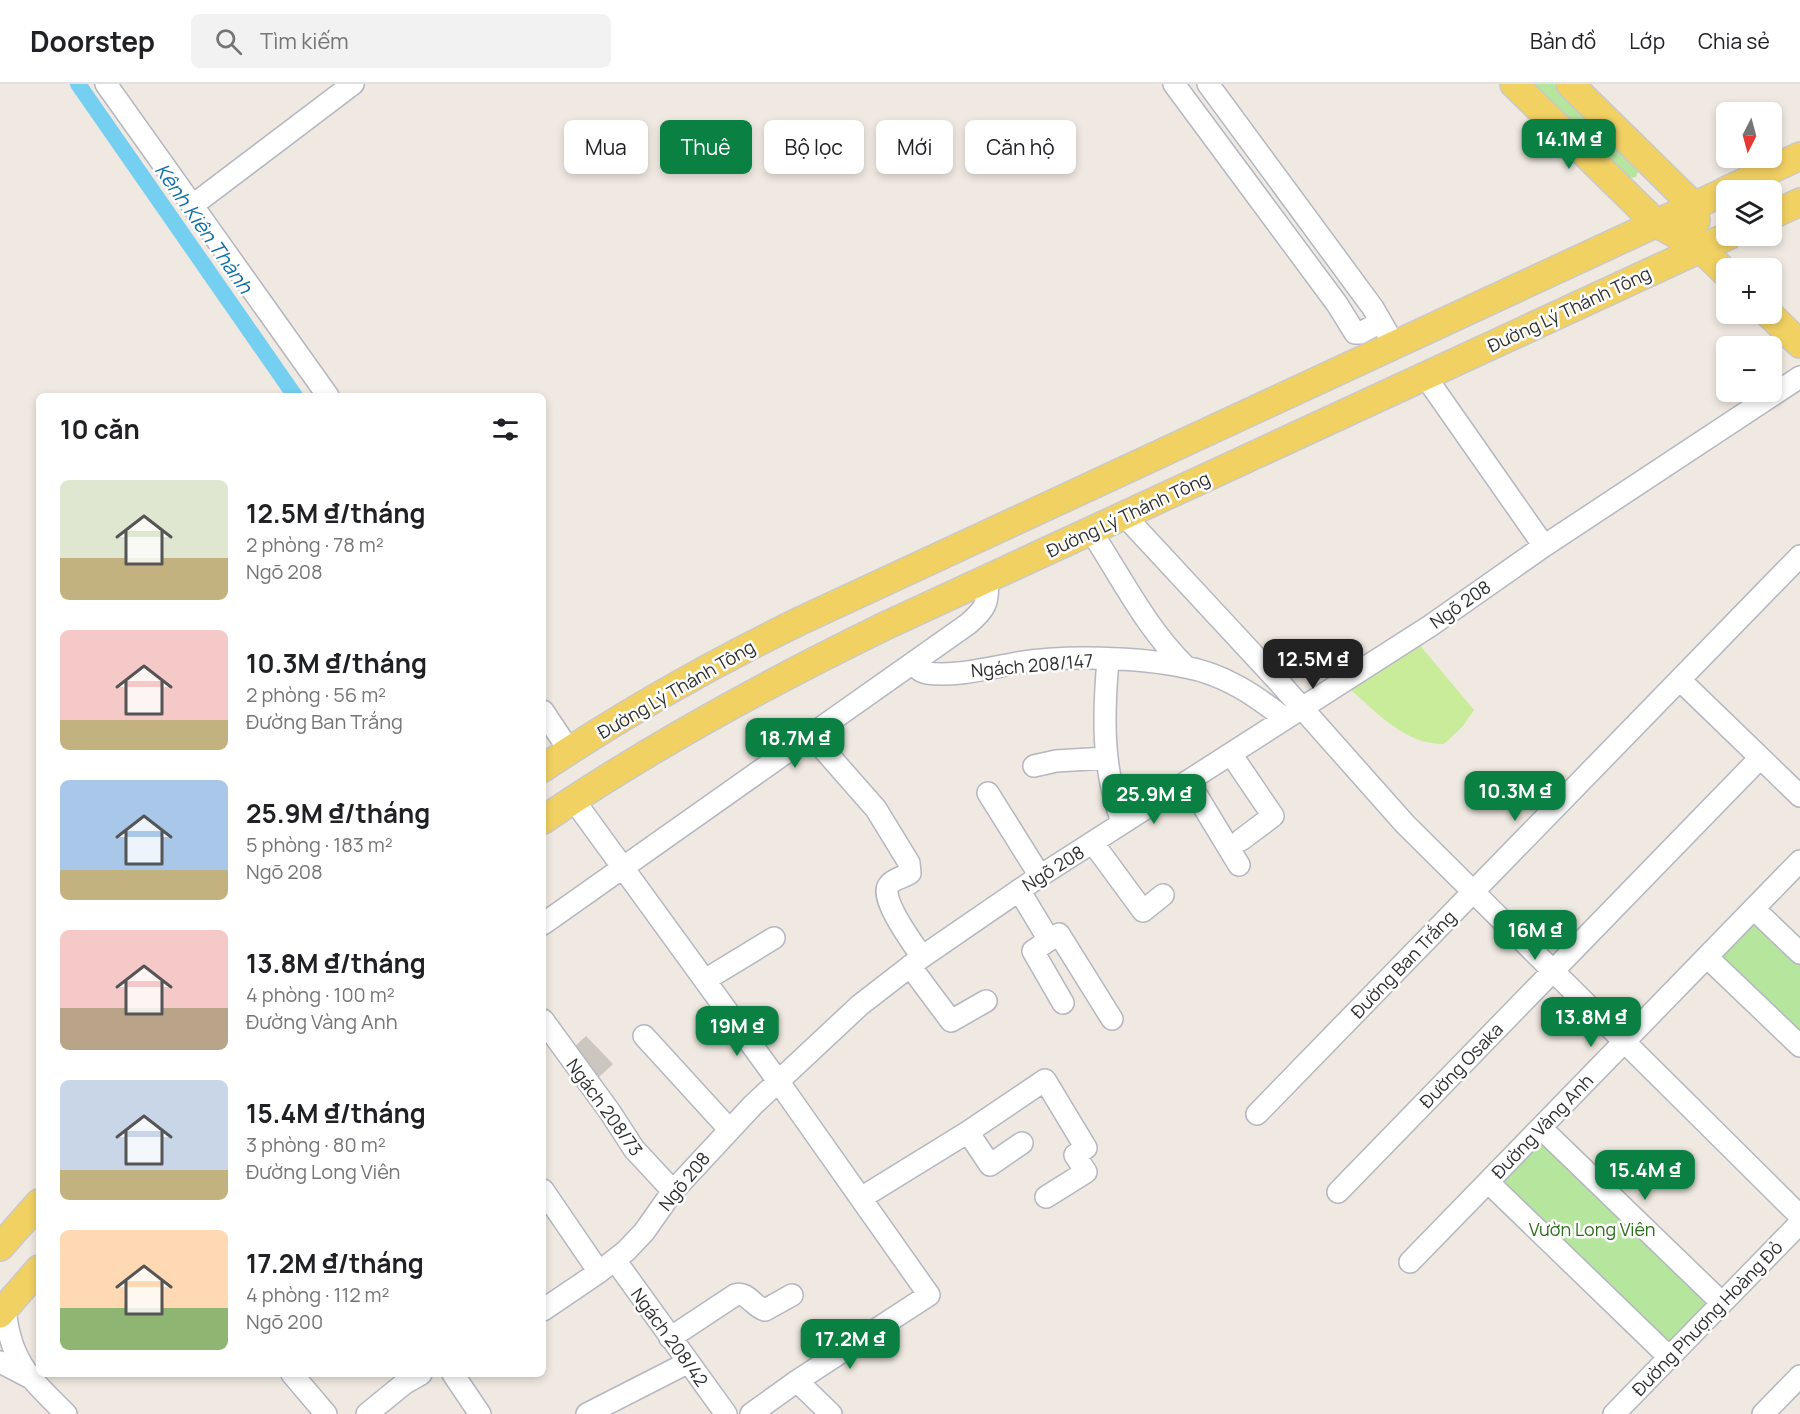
<!DOCTYPE html>
<html lang="vi">
<head>
<meta charset="utf-8">
<style>
  :root { --surface:#fff; --page:#f2f2f2; --text:#202124; --muted:#757577; --line:#e0e0e0; --accent:#0b8043 }
  body { margin:0; font-family:Manrope,sans-serif; background:var(--page); color:var(--text); height:100vh; display:flex; flex-direction:column; font-size:22px; white-space:nowrap }
  * { box-sizing:border-box; margin:0 }
  p { font-size:20px; color:var(--muted) }
  .icon { flex:none; width:33px; height:33px; fill:none; stroke:currentColor; stroke-width:2; stroke-linecap:round; stroke-linejoin:round }
  .map { position:relative; flex:1; overflow:hidden }
  .side { position:absolute; left:36px; top:309px; width:510px; height:984px; display:flex; flex-direction:column; background:var(--surface); border-radius:9px; box-shadow:0 3px 9px #0003 }
  .side>* { flex:none }
  .guide { position:absolute; left:564px; top:36px; width:570px; height:54px; display:flex; gap:12px }
  .needle { width:39px; rotate:186deg }
  .fabs { position:absolute; left:1716px; top:18px; display:grid; gap:12px }
  .fabs a { display:grid; place-items:center; width:66px; height:66px; border-radius:9px; background:var(--surface); box-shadow:0 3px 9px #0003; font-size:30px }
  .price { position:absolute; translate:-50% -51px; padding:0 14px; border-radius:12px; background:var(--accent); color:#fff; font-size:20px; line-height:39px; filter:drop-shadow(0 2px 3px #0008) }
  .price::after { content:''; position:absolute; left:50%; top:36px; width:18px; height:14px; margin-left:-9px; background:inherit; clip-path:polygon(0 0,100% 0,50% 100%) }
  .price.selected { background:#222; color:#fff }
  ul { padding:0; list-style:none }
  li { display:flex; align-items:center; gap:18px; height:150px; padding:0 24px }
  li span { display:grid; place-items:center; flex:none; width:168px; height:120px; border-radius:9px; color:#555 }
  li>.icon { margin-inline-start:auto }
  span .icon { width:72px; height:72px; fill:#fffc; stroke-width:1 }
  li b { font-size:26px }
  h2 { display:flex; justify-content:space-between; align-items:center; height:72px; padding:0 24px; font-size:26px }
  .chip { padding:0 21px; border-radius:9px; background:var(--surface); box-shadow:0 3px 9px #0003; font-size:21px; line-height:54px }
  .chip.selected { background:var(--accent); color:#fff }
  header { display:flex; align-items:center; gap:36px; box-sizing:border-box; height:84px; padding:0 30px; background:var(--surface); border-bottom:2px solid var(--line) }
  header strong { font-size:28px }
  nav { display:flex; gap:33px; margin-inline-start:auto; font-size:21px }
  .search { width:420px; height:54px; background:var(--page); display:flex; align-items:center; gap:15px; box-sizing:border-box; padding:0 21px; border-radius:9px; color:var(--muted); font-size:22px }
  .map>svg:first-child { display:block }
  .green { fill:#b6e59e }
  .pitch { fill:#c9ec9a }
  .lines { fill:none; stroke-linecap:round; stroke-linejoin:round }
  .canal { stroke:#75cff0; stroke-width:16 }
  .building { fill:#cbc7bf }
  .minor-casing { stroke:#b4b7c1; stroke-width:24 }
  .major-casing { stroke:#c9c9c9; stroke-width:30 }
  .minor { stroke:#fff; stroke-width:21 }
  .major { stroke:#f2d163; stroke-width:27 }
  .labels { text-anchor:middle; dominant-baseline:central; stroke-width:5; stroke-linejoin:round; paint-order:stroke }
  .street-label { font-size:18px; fill:#2e2e2e; stroke:#fff }
  .park-label { font-size:18px; fill:#2c6e1b; stroke:#fff }
  .water-label { font-size:20px; font-style:italic; fill:#0d6fa3; stroke:#fff }
</style>
</head>
<body>
<header>
<strong>Doorstep</strong>
<div class="search"><svg class="icon" aria-label="search" viewBox="0 0 24 24"><circle cx="10" cy="10" r="6"/><path d="M15 15l6 6"/></svg>Tìm kiếm</div>
<nav><a>Bản đồ</a><a>Lớp</a><a>Chia sẻ</a></nav>
</header>
<div class="map">
<svg width="1800" height="1330" viewBox="0 0 1800 1330">
  <rect width="100%" height="100%" fill="#efe9e1"/>
  <path class="green" d="M 1530,0 L 1554,0 L 1636,81 L 1638,88 L 1636,93 L 1627,94 Z
    M 1754,825 L 1800,869 L 1800,962 L 1707,873 Z
    M 1541,1043 L 1722,1219 L 1669,1273 L 1488,1098 Z"/>
  <path class="pitch" d="M 1418,559 L 1474,626 L 1463,642 L 1444,660 C 1406,661 1377,629 1350,605 Z"/>
  <g class="lines">
    <path class="canal" d="M 78,0 L 295,312"/>
  </g>
  <path class="building" d="M 586,952 L 613,980 L 597,995 L 570,967 Z"/>
  <g class="lines">
    <defs>
      <path id="minor" d="M 106,0 L 328,312
        M 1174,0 L 1337,220 L 1355,249 L 1360,249 L 1381,238
        M 1208,0 L 1373,224 L 1388,250
        M 193,121 L 353,0
        M 1425,292 L 1544,462
        M 1124,431 L 1278,597 L 1405,740 L 1800,1132
        M 1091,447 C 1121,493 1146,544 1186,583
        M 1108,576 C 1103,633 1102,684 1122,738
        M 913,579 C 917,584 920,588 927,589 C 955,593 990,584 1017,579 C 1064,571 1139,573 1185,583 C 1224,590 1255,611 1285,635
        M 1680,596 L 1800,712
        M 543,627 L 569,666
        M 811,651 L 876,725 L 909,779 L 910,789 C 904,793 893,795 889,801 C 878,813 914,861 922,873
        M 1231,670 L 1273,732 L 1241,756
        M 1034,682 L 1056,677 L 1106,674
        M 1188,697 L 1239,781
        M 988,709 L 1040,792
        M 573,715 L 778,997 L 929,1211 L 797,1297 L 751,1330
        M 1093,759 L 1143,827 L 1163,811
        M 1019,806 L 1049,856 L 1059,850 L 1112,935
        M 1754,825 L 1800,869
        M 543,840 L 968,540 C 988,523 987,519 988,495
        M 1049,856 L 1033,867 L 1063,919
        M 1707,873 L 1800,962
        M 910,882 L 951,937 L 986,917
        M 705,896 L 774,854
        M 543,936 L 610,1028 L 634,1065 L 673,1107
        M 644,952 L 729,1045
        M 1257,1030 L 1800,472
        M 1541,1044 L 1722,1219
        M 968,1048 L 990,1081 L 1022,1059
        M 1488,1098 L 1669,1273
        M 543,1106 L 599,1188
        M 1338,1108 L 1760,674
        M 861,1114 L 968,1048 L 1045,996 L 1086,1064 L 1075,1071 L 1086,1088 L 1046,1113
        M 615,1176 L 726,1330
        M 1410,1178 L 1800,777
        M 5,1224 C 10,1278 30,1294 66,1330
        M 543,1226 L 599,1188 L 626,1167 L 644,1148 L 673,1107 L 753,1021 L 860,921 L 922,873 L 1040,792 L 1430,542 L 1544,462 L 1800,293
        M 670,1254 L 735,1211 C 748,1207 753,1223 765,1226 L 792,1211
        M 0,1278 L 29,1293
        M 292,1290 L 326,1330
        M 453,1290 L 480,1330
        M 797,1297 L 831,1330
        M 367,1330 L 405,1299 L 421,1290
        M 587,1330 L 687,1279
        M 1614,1330 L 1800,1139
        M 1763,1330 L 1800,1292"/>
      <path id="major" d="M 1514,0 L 1656,139 L 1700,164 L 1726,189
        M 1570,0 L 1694,122 L 1696,137
        M 1727,106 L 1800,72
        M 1772,131 L 1800,118
        M 1769,230 L 1800,260
        M 543,684 C 625,629 712,580 800,537 L 1726,107
        M 543,736 C 652,662 766,600 885,542 L 1728,152
        M 0,1163 L 39,1119
        M 0,1230 L 39,1185"/>
    </defs>
    <use href="#minor" class="minor-casing"/>
    <use href="#major" class="major-casing"/>
    <use href="#minor" class="minor"/>
    <use href="#major" class="major"/>
  </g>
  <g class="labels">
    <g class="street-label">
      <text transform="translate(1569 225) rotate(-25)">Đường Lý Thánh Tông</text>
      <text transform="translate(1128 430) rotate(-25)">Đường Lý Thánh Tông</text>
      <text transform="translate(1460 520) rotate(-35)">Ngõ 208</text>
      <text transform="translate(1032 581) rotate(-5)">Ngách 208/147</text>
      <text transform="translate(676 605) rotate(-30)">Đường Lý Thánh Tông</text>
      <text transform="translate(1053 784) rotate(-32)">Ngõ 208</text>
      <text transform="translate(1403 880) rotate(-46)">Đường Ban Trắng</text>
      <text transform="translate(1461 981) rotate(-46)">Đường Osaka</text>
      <text transform="translate(605 1023) rotate(54)">Ngách 208/73</text>
      <text transform="translate(1542 1042) rotate(-46)">Đường Vàng Anh</text>
      <text transform="translate(684 1097) rotate(-51)">Ngõ 208</text>
      <text transform="translate(1707 1234) rotate(-46)">Đường Phượng Hoàng Đỏ</text>
      <text transform="translate(670 1253) rotate(54)">Ngách 208/42</text>
    </g>
    <g class="park-label">
      <text x="1592" y="1145">Vườn Long Viên</text>
    </g>
    <g class="water-label">
      <text transform="translate(204 144) rotate(55)">Kênh Kiên Thành</text>
    </g>
  </g>
</svg>
<div class="fabs">
<a><svg class="needle" viewBox="-14 -14 28 28"><path d="M0-13l5 13h-10z" fill="#e53935"/><path d="M0 13l5-13h-10z" fill="#757577"/></svg></a>
<a><svg class="icon" aria-label="layers" viewBox="0 0 24 24"><path d="M12 4l9 5-9 5-9-5zM3 14l9 5 9-5"/></svg></a>
<a>+</a>
<a>−</a>
</div>
<b class="price" style="left:1569px;top:86px">14.1M ₫</b>
<b class="price selected" style="left:1313px;top:606px">12.5M ₫</b>
<b class="price" style="left:795px;top:685px">18.7M ₫</b>
<b class="price" style="left:1515px;top:738px">10.3M ₫</b>
<b class="price" style="left:1154px;top:741px">25.9M ₫</b>
<b class="price" style="left:1535px;top:877px">16M ₫</b>
<b class="price" style="left:1591px;top:964px">13.8M ₫</b>
<b class="price" style="left:737px;top:973px">19M ₫</b>
<b class="price" style="left:1645px;top:1117px">15.4M ₫</b>
<b class="price" style="left:850px;top:1286px">17.2M ₫</b>
<div class="guide">
<a class="chip">Mua</a>
<a class="chip selected">Thuê</a>
<a class="chip">Bộ lọc</a>
<a class="chip">Mới</a>
<a class="chip">Căn hộ</a>
</div>
<section class="side">
<h2>10 căn<svg class="icon" aria-label="filters" viewBox="0 0 24 24"><path d="M4 7h16M4 17h16"/><circle cx="9" cy="7" r="2"/><circle cx="15" cy="17" r="2"/></svg></h2>
<ul>
<li><span style="background:linear-gradient(#dfe7d0 65%,#c2b280 0)"><svg class="icon" aria-label="home" viewBox="0 0 24 24"><path d="M3 11l9-7 9 7M6 9v11h12V9"/></svg></span><div><b>12.5M ₫/tháng</b><p>2 phòng · 78 m²</p><p>Ngõ 208</p></div></li>
<li><span style="background:linear-gradient(#f6c9c9 75%,#c2b280 0)"><svg class="icon" aria-label="home" viewBox="0 0 24 24"><path d="M3 11l9-7 9 7M6 9v11h12V9"/></svg></span><div><b>10.3M ₫/tháng</b><p>2 phòng · 56 m²</p><p>Đường Ban Trắng</p></div></li>
<li><span style="background:linear-gradient(#a9c7e8 75%,#c2b280 0)"><svg class="icon" aria-label="home" viewBox="0 0 24 24"><path d="M3 11l9-7 9 7M6 9v11h12V9"/></svg></span><div><b>25.9M ₫/tháng</b><p>5 phòng · 183 m²</p><p>Ngõ 208</p></div></li>
<li><span style="background:linear-gradient(#f6c9c9 65%,#b9a48a 0)"><svg class="icon" aria-label="home" viewBox="0 0 24 24"><path d="M3 11l9-7 9 7M6 9v11h12V9"/></svg></span><div><b>13.8M ₫/tháng</b><p>4 phòng · 100 m²</p><p>Đường Vàng Anh</p></div></li>
<li><span style="background:linear-gradient(#c9d6e8 75%,#c2b280 0)"><svg class="icon" aria-label="home" viewBox="0 0 24 24"><path d="M3 11l9-7 9 7M6 9v11h12V9"/></svg></span><div><b>15.4M ₫/tháng</b><p>3 phòng · 80 m²</p><p>Đường Long Viên</p></div></li>
<li><span style="background:linear-gradient(#ffd9b3 65%,#8fb573 0)"><svg class="icon" aria-label="home" viewBox="0 0 24 24"><path d="M3 11l9-7 9 7M6 9v11h12V9"/></svg></span><div><b>17.2M ₫/tháng</b><p>4 phòng · 112 m²</p><p>Ngõ 200</p></div></li>
</ul>
</section>
</div>
</body>
</html>
